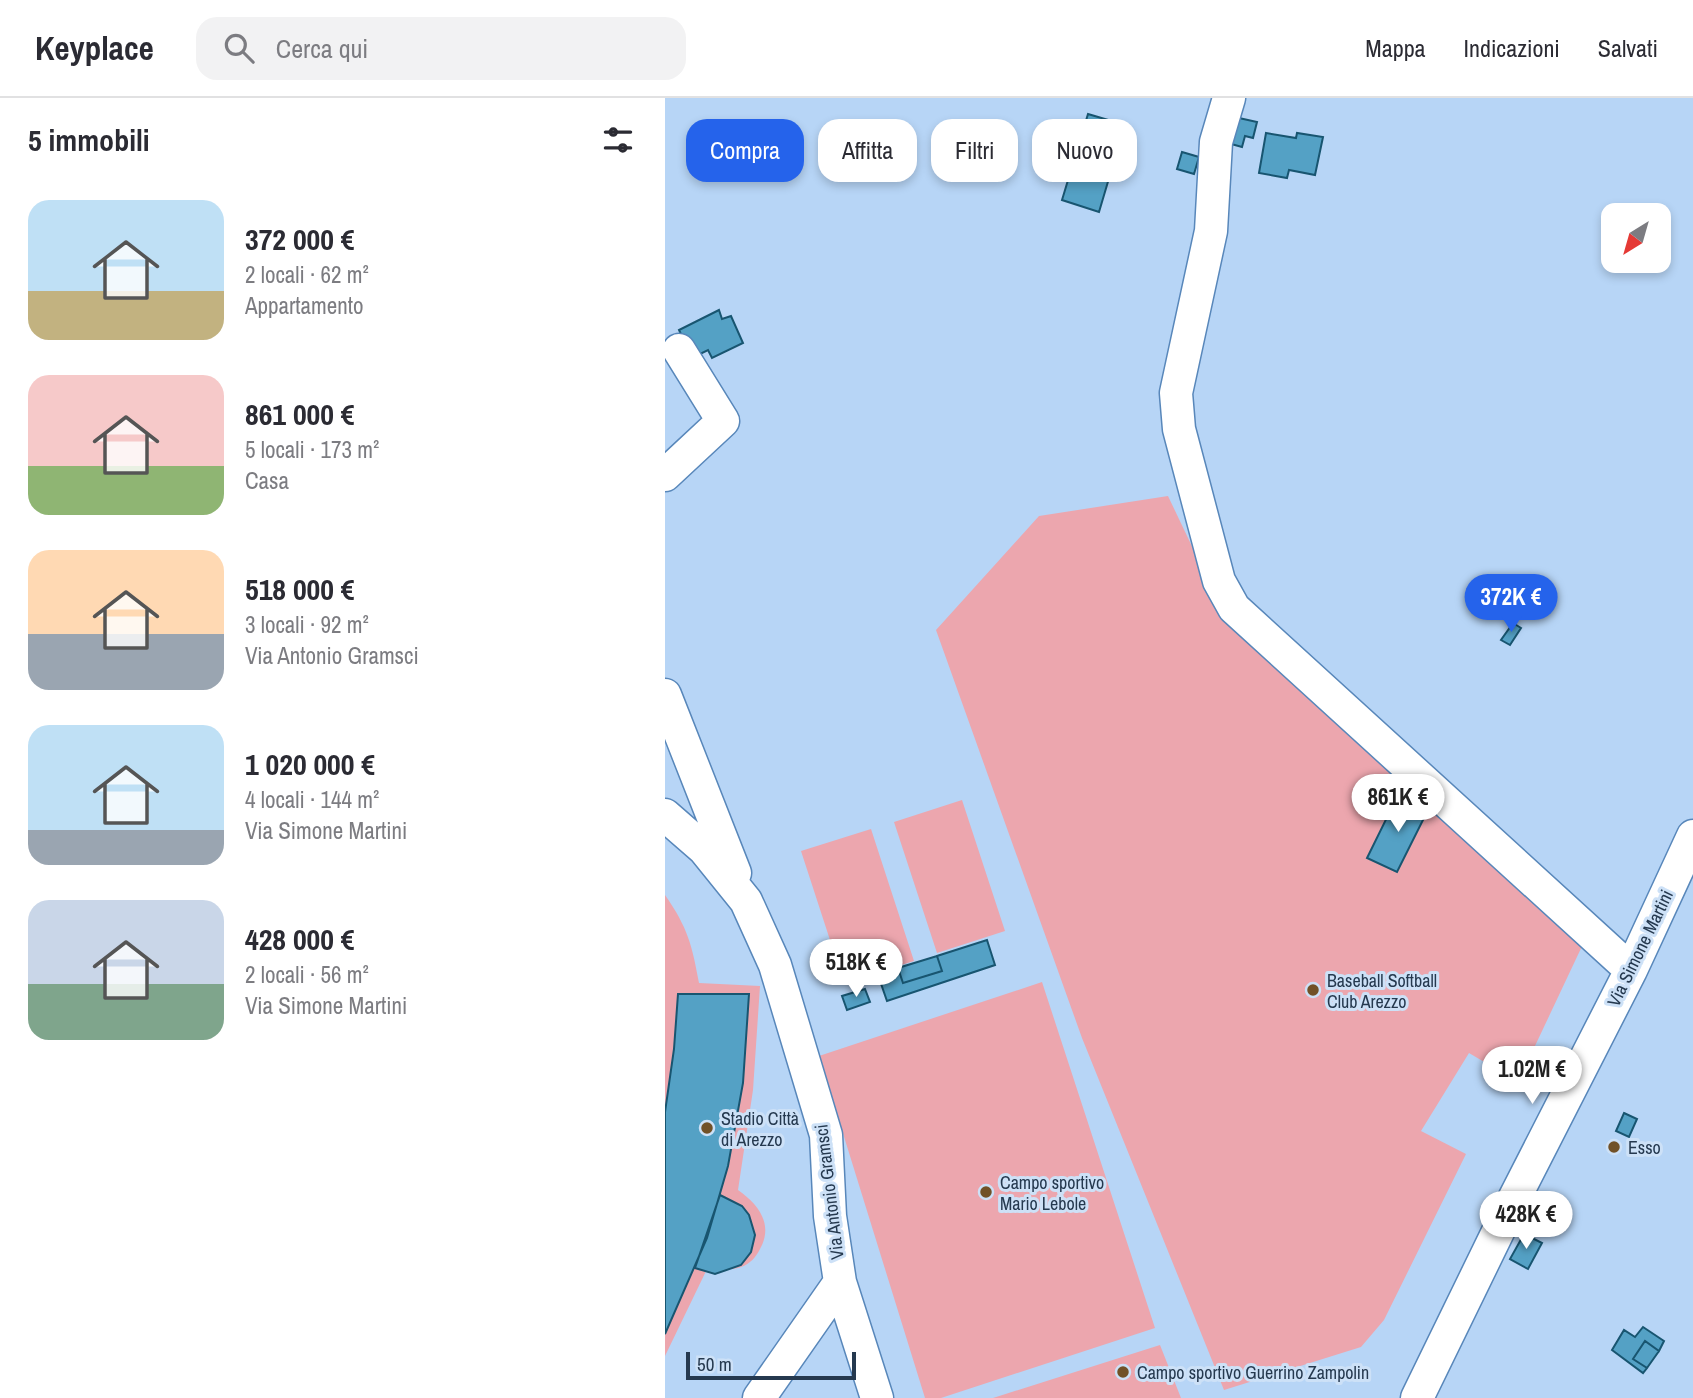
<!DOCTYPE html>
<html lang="it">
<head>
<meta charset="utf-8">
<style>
  :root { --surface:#fff; --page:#f2f2f3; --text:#2b2b33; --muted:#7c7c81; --line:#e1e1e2; --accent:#2563eb }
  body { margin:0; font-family:"Archivo Narrow",sans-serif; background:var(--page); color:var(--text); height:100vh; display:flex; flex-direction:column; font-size:26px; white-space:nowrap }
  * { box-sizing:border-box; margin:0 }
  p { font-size:23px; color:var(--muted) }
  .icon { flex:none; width:38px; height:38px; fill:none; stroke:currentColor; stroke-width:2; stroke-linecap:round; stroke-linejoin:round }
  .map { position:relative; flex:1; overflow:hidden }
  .drawer { display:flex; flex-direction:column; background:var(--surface); width:665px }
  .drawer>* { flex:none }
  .guide { position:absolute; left:21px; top:21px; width:665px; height:63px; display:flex; gap:14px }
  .needle { width:46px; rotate:217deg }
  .fabs { position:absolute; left:936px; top:105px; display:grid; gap:14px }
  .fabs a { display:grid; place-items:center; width:70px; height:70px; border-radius:14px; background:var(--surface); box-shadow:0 4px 10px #0003; font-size:35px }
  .scale { position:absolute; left:21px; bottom:18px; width:170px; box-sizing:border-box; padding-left:7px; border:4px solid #25394f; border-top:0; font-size:19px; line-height:24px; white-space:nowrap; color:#25394f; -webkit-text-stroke:5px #cde1f7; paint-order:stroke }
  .price { position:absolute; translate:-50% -60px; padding:0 16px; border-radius:24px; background:#fff; color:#222; font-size:23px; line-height:46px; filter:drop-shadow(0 2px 4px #0008) }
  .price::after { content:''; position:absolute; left:50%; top:42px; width:21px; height:16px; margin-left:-10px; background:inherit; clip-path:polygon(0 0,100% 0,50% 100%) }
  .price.selected { background:var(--accent); color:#fff }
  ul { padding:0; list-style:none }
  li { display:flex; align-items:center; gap:21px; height:175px; padding:0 28px }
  li span { display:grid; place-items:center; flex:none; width:196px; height:140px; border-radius:21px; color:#555 }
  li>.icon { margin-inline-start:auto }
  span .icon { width:84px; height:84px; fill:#fffc; stroke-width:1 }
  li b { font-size:30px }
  h2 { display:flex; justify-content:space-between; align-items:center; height:84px; padding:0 28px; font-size:30px }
  .pill { padding:0 24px; border-radius:21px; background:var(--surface); box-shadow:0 4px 10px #0003; font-size:24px; line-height:63px }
  .pill.selected { background:var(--accent); color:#fff }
  header { display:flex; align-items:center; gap:42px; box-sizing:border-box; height:98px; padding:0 35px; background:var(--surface); border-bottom:2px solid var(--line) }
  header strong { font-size:33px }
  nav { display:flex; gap:38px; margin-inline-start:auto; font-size:24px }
  .search { width:490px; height:63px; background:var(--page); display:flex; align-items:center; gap:18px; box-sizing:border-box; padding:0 24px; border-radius:21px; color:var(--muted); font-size:26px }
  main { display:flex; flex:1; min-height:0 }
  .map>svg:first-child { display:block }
  .green { fill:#eca6ae }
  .building { fill:#54a1c5; stroke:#185570; stroke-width:2 }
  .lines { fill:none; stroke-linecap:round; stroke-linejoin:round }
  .minor-casing { stroke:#5887ba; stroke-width:35 }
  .minor { stroke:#fff; stroke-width:32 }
  .poi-dot { fill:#715127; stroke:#cde1f7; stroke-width:2.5 }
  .labels { text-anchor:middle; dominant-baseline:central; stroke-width:6; stroke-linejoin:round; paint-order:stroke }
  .street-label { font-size:18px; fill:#25394f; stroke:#cde1f7 }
  .poi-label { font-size:18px; fill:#25394f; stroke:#cde1f7; text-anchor:start }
</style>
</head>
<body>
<header>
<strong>Keyplace</strong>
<div class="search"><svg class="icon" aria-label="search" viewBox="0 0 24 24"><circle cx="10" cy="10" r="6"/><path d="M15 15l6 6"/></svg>Cerca qui</div>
<nav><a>Mappa</a><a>Indicazioni</a><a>Salvati</a></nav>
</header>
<main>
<section class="drawer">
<h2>5 immobili<svg class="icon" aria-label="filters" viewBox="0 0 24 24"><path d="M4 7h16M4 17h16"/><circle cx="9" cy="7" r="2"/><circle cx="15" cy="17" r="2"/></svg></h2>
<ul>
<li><span style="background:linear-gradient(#bfe0f5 65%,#c2b280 0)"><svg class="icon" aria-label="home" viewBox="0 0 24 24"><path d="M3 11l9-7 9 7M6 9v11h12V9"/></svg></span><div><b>372 000 €</b><p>2 locali · 62 m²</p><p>Appartamento</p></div></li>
<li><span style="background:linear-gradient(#f6c9c9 65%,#8fb573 0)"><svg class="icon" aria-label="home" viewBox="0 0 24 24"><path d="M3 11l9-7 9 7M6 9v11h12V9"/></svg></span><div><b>861 000 €</b><p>5 locali · 173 m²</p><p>Casa</p></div></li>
<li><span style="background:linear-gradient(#ffd9b3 60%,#9aa5b1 0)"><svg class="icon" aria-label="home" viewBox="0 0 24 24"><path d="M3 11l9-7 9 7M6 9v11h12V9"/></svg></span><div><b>518 000 €</b><p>3 locali · 92 m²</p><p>Via Antonio Gramsci</p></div></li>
<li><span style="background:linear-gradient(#bfe0f5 75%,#9aa5b1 0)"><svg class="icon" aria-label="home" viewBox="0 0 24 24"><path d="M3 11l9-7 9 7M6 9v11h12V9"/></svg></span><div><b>1 020 000 €</b><p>4 locali · 144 m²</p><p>Via Simone Martini</p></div></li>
<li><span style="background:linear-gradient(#c9d6e8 60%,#7fa58c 0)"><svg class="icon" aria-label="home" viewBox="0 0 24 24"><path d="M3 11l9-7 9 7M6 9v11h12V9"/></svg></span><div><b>428 000 €</b><p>2 locali · 56 m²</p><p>Via Simone Martini</p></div></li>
</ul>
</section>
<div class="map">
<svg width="1028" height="1300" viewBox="0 0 1028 1300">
  <rect width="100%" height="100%" fill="#b7d5f6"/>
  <path class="green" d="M 503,398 L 544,484 L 919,844 L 853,984 L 804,955 L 756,1033 L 801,1056 L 719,1222 L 696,1249 L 559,1292 L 417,940 L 271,532 L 374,418 Z
    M 297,702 L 340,833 L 272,855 L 229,724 Z
    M 206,731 L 249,863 L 179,885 L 136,753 Z
    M 0,797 C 23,830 27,847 34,885 L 95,888 L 88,992 L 73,1092 C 93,1106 109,1126 95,1151 C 91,1159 85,1166 76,1169 C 66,1173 53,1170 43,1169 L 0,1258 Z
    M 377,884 L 490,1230 L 276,1300 L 260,1300 L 154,958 Z
    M 495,1247 L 516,1300 L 328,1300 Z"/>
  <path class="building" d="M 423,16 L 460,27 L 450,60 L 413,49 Z
    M 565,18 L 592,24 L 588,40 L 580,38 L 577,49 L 559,44 Z
    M 601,35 L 631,40 L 632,35 L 658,39 L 650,77 L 624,72 L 622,80 L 594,75 Z
    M 413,49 L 450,60 L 434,114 L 397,102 Z
    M 517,54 L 534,59 L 529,76 L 512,71 Z
    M 54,212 L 57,221 L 66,218 L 78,245 L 47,260 L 43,252 L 27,260 L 14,232 Z
    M 848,525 L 856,530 L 845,547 L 836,542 Z
    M 733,697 L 763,712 L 732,774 L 702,760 Z
    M 322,842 L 330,867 L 222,903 L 213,877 L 233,870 L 238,885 L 277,873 L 272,858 Z
    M 272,858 L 277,873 L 238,885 L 233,870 Z
    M 200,891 L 205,904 L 182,912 L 177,898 Z
    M 13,896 L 84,896 L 78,985 L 63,1068 L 42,1140 L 0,1236 L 0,1014 L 9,951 Z
    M 959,1015 L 972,1021 L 964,1039 L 951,1033 Z
    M 55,1097 L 77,1108 L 84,1117 L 90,1137 L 86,1154 L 76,1167 L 50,1176 L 30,1170 Z
    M 859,1136 L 877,1145 L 863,1171 L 845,1161 Z
    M 978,1229 L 999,1243 L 994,1253 L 980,1243 L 968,1261 L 982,1270 L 978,1275 L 947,1252 L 959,1232 L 970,1239 Z
    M 980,1243 L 994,1253 L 982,1270 L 968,1261 Z"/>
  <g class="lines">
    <defs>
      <path id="minor" d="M 564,0 L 551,44 L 546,133 L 511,295 L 514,331 L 554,483 L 569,510 L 966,872
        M 0,377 L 58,323 L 14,252
        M 0,597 L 70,775
        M 0,717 L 39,751 L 81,803 L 110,867 L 161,1037 L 165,1118 L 175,1184 L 212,1300
        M 94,1300 L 175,1184
        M 752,1300 L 847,1105 L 966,872 L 1028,738"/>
    </defs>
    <use href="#minor" class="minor-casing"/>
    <use href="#minor" class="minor"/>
  </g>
  <g class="poi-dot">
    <circle cx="648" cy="892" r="7"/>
    <circle cx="42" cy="1030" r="7"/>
    <circle cx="949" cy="1049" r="7"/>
    <circle cx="321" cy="1094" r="7"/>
    <circle cx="458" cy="1274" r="7"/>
  </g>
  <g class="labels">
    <g class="street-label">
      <text transform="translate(975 850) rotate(-64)">Via Simone Martini</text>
      <text transform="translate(164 1094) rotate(-97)">Via Antonio Gramsci</text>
    </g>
    <g class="poi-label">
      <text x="662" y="882">Baseball Softball<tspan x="662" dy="21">Club Arezzo</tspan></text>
      <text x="56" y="1020">Stadio Città<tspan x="56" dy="21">di Arezzo</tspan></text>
      <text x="963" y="1049">Esso</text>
      <text x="335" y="1084">Campo sportivo<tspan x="335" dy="21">Mario Lebole</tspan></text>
      <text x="472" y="1274">Campo sportivo Guerrino Zampolin</text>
    </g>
  </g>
</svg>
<div class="fabs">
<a><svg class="needle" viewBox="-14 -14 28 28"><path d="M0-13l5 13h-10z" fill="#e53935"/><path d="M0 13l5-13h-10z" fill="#7c7c81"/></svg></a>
</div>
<div class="scale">50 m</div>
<b class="price selected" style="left:846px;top:536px">372K €</b>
<b class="price" style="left:733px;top:736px">861K €</b>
<b class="price" style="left:191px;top:901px">518K €</b>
<b class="price" style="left:867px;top:1008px">1.02M €</b>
<b class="price" style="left:861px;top:1153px">428K €</b>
<div class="guide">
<a class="pill selected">Compra</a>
<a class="pill">Affitta</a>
<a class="pill">Filtri</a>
<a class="pill">Nuovo</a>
</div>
</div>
</main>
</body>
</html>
